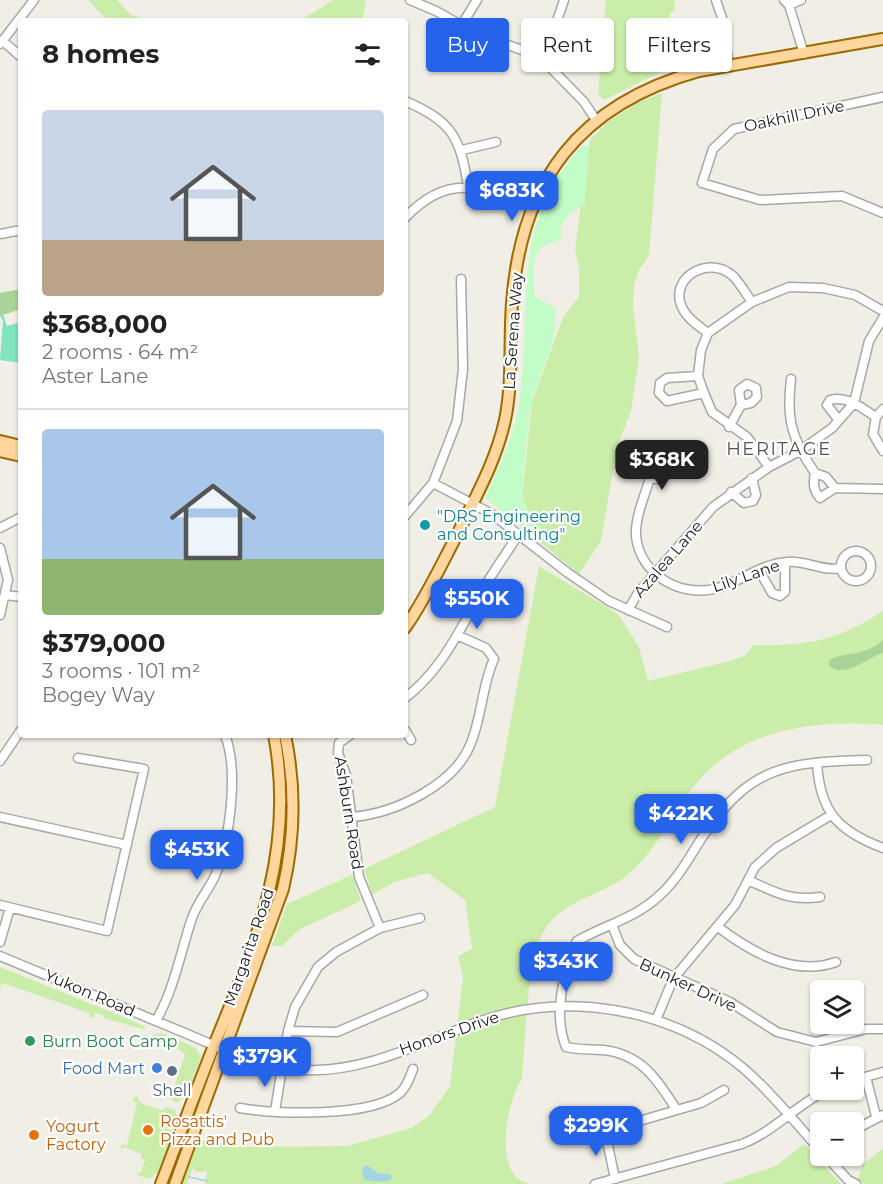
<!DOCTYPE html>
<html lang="en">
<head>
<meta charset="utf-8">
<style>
  :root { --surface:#fff; --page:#f2f2f2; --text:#222; --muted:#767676; --line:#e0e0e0; --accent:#2563eb }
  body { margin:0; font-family:Montserrat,sans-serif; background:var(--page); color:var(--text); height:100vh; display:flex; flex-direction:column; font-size:22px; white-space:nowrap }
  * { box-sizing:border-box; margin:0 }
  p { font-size:20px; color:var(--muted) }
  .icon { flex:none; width:33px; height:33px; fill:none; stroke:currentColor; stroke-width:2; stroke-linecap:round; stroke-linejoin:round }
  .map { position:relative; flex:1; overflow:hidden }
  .panel { position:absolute; left:18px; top:18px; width:390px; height:720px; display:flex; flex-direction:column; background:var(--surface); border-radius:6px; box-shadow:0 2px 4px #0004 }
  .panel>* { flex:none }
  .guide { position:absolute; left:426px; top:18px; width:366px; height:54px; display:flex; gap:12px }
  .fabs { position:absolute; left:810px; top:980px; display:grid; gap:12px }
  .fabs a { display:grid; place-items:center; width:54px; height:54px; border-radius:6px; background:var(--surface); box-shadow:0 2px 4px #0004; font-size:30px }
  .price { position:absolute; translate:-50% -51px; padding:0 14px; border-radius:12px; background:var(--accent); color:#fff; font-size:20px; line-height:39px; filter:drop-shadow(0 2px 3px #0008) }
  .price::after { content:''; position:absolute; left:50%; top:36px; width:18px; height:14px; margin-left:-9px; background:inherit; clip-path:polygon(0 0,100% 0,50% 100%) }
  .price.current { background:#222; color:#fff }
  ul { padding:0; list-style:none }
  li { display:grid; align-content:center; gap:12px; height:318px; padding:0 24px }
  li+li { border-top:2px solid var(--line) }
  li span { display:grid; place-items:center; height:186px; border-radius:6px; color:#555 }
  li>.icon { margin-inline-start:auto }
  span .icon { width:108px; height:108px; fill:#fffc; stroke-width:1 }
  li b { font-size:26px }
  h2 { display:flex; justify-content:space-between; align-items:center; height:72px; padding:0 24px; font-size:26px }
  .chip { padding:0 21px; border-radius:6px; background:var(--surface); box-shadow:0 2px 4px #0004; font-size:21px; line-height:54px }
  .chip.current { background:var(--accent); color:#fff }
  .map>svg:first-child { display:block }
  .grass { fill:#caeea9 }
  .forest { fill:#a9d398 }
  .park { fill:#c2fdc7 }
  .pitch { fill:#80e5bf }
  .water { fill:#a4d3e1 }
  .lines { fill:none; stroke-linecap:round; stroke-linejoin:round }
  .stream { stroke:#a4d3e1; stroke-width:1.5 }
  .minor-casing { stroke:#a7a7a7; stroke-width:11 }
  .major-casing { stroke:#9c6b00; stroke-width:14 }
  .minor { stroke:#fff; stroke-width:8 }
  .major { stroke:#ffd69d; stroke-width:10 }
  .culture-dot { fill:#0f9aa8; stroke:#fff; stroke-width:2 }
  .leisure-dot { fill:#2e9e5b; stroke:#fff; stroke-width:2 }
  .shop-dot { fill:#3f7fe0; stroke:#fff; stroke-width:2 }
  .service-dot { fill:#5c6f8a; stroke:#fff; stroke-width:2 }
  .food-dot { fill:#e8710a; stroke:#fff; stroke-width:2 }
  .labels { text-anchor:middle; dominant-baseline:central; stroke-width:4.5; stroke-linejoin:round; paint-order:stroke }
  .street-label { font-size:16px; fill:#202020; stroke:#fff }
  .culture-label { font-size:16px; fill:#0d838f; stroke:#fff; text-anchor:start }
  .leisure-label { font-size:16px; fill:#27864d; stroke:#fff; text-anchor:start }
  .shop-label { font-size:16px; fill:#366cbe; stroke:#fff; text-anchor:end }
  .service-label { font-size:16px; fill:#4e5e75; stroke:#fff }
  .food-label { font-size:16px; fill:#c56008; stroke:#fff; text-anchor:start }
  .neighbourhood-label { font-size:18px; letter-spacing:1.5px; fill:#535353; stroke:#fff }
</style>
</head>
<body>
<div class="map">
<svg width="883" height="1184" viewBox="0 0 883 1184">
  <rect width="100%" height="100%" fill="#f1eee6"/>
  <path class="grass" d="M 88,0 L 117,0 L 131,15 L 151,21 L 108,21 Z
    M 333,0 L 366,0 L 362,21 L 300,21 Z
    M 606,0 L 674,0 L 675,10 L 670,13 L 668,38 L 671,67 L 604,100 L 598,94 Z
    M 662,93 L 649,255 L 639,270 L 634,285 L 633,306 L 639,358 L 631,411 L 617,447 L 601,541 L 579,574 L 534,537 L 537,527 L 522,498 L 532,402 L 563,317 L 579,297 L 579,268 L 575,249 L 590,140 L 610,120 L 638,102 Z
    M 539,566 L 618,614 L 639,647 L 648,681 L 726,662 L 744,656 L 754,645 C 808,646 837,641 883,611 L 883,725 C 812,719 735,730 691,790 C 671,817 656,849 632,871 C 606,896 563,898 544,931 C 527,962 525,1042 522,1079 C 508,1099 496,1159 517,1178 C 520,1181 526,1182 530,1184 L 205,1184 L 207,1171 L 196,1172 L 193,1168 L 187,1182 L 189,1184 L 182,1184 L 199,1141 L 218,1141 L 237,1147 L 347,1146 L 412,1128 L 429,1116 L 450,1086 L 463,977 L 458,956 L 472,949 L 465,900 L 428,873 L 394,882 L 372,895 L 364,869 L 495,807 Z
    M 352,875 L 361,901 L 300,929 L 282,946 L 272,946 L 287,904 Z
    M 0,967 L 126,1018 L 144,1026 L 145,1030 L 104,1018 L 103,1015 L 95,1014 L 94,1018 L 89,1017 L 89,1013 L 3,983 L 0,986 Z
    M 162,1033 L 196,1048 L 201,1057 L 186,1096 L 177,1103 L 168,1098 L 173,1090 L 185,1055 L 180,1050 L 152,1039 L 153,1035 Z
    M 135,1096 L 138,1097 L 140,1103 L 161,1110 L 164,1110 L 165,1107 L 175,1110 L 178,1120 L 158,1172 L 149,1179 L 135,1174 L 141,1172 L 145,1160 L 141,1159 L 142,1154 L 124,1147 L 120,1150 L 122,1144 L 127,1145 L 137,1103 L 133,1101 Z
    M 804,1144 L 841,1184 L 722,1184 L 776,1166 Z
    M 883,1149 L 883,1184 L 864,1184 L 858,1179 L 862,1165 Z"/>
  <path class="forest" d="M 21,289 L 21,309 L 0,316 L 0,293 Z
    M 883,640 L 883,653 C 868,657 845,679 829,666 L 829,661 C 841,651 864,658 883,640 Z"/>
  <path class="park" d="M 582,146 L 589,146 L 585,204 L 569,215 L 560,228 L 562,234 L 559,240 C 553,243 545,244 541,248 C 530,256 534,284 535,296 L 555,308 C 560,339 539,372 532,402 C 529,413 521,489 523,498 C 525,508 533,518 537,527 L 534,537 L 485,498 C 499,468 513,438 519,405 C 533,311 508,223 582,146 Z"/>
  <path class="pitch" d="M 3,314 L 7,326 L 21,322 L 21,363 L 0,360 L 3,320 L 0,316 Z"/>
  <path class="water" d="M 367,1165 L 379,1174 L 390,1174 L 392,1179 C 383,1184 374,1181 364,1180 L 362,1168 Z"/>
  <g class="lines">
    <path class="stream" d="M 189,1177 L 207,1181"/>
    <defs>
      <path id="minor" d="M 410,0 L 436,11 L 477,34 L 539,56 L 584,102 L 596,120
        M 716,0 L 722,18 L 729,66
        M 784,0 L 789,5 L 804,54
        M 789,5 L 801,0
        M 461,26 L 477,0
        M 3,41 L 21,57
        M 0,44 L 34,0
        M 539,56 L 554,30 L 564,0
        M 883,97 L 734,129 L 713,149 L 702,183 L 760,200 L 842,196 L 883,213
        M 405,101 C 452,121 460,137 468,186
        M 462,150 L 496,142
        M 405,218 C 448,172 481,187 532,207
        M 0,234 L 21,230
        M 883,311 L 855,295 L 823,288 L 789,287 L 752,302 L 708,333 L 701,350 L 698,376 L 704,393 L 712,412 L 747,437 L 769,467 L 800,451 L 832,428 L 854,403 L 869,341 L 883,318
        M 708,333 C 700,327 689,320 684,311 C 665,280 708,253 733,276 C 740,283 746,294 752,302
        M 698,376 L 667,378 L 660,383 L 659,393 L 667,401 L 704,393
        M 791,379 C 786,420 792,439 815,473 C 813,483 813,490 820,498 L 835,488 L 826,477 L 815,473
        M 747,384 L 756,388 L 757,397 L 751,403 L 741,405 L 739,390 Z
        M 883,409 L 876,417 L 873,434 L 883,451
        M 838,419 L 827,405 L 830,400 C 848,395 861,408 876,417
        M 729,427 L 741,405
        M646 470a9 9 0 1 1 18 0a9 9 0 1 1-18 0Z
        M 650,478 C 645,495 635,517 636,536 C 640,574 679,597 714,589 C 739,583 760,564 787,562 C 806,560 823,572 841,568
        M 433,483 L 492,514 L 568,573 L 609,601 L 667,627
        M 835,488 L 883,489
        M 731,492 L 744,503 L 753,501 L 756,495 L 752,478
        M 405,516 L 433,483 L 457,421 L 463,369 L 461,279
        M 0,528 L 21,517
        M 0,548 L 8,580 L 0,615
        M841 566a15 15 0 1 1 30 0a15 15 0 1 1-30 0Z
        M 759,570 L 772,593 L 780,596 L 785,592 L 785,563
        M 6,595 L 21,597
        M 628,610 L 638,593 L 713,507 L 769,467
        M 405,698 C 441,671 459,631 481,593 C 492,573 506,554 518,535
        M 405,730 L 411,740
        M 350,735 L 339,743 L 338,753 L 346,775 L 359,877 L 380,928
        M 0,761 L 21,730
        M 817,763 C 820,812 838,831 883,848
        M 0,817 L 127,845
        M 351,817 C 394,814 455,785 471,743 C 482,716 482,685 494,659 L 486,648 L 459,636
        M 750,881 C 777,893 790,901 820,897
        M 0,905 L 107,931 L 144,769 L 78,758
        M 612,925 L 620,945 L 634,959 L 730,1002 L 777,1032 L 816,1042 L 866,1029 L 883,1029
        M 718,927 C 751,952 794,977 836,962
        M 0,942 L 10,908
        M 0,956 C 60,981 120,1006 180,1031 C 219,1047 262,1069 305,1070 C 364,1073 423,1042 478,1022 C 566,990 671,1008 743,1068 C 771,1092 795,1122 820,1150
        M 656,1020 L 673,979 L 735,905 L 755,867 L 776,848 L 831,815
        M 156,1021 C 174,989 180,955 191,921 C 196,904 208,891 215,876 C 230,840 239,771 225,735
        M 288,1031 L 337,1032 L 423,995
        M 866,1077 L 876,1116
        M 854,1080 L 883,1072
        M 240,1108 C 276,1114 371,1118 400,1093 C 407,1087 410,1077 413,1069
        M 676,1109 C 657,1079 641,1054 603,1050 C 591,1049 578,1050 566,1047 C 553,1015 563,972 577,941 C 605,925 636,918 660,895 C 678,879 690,856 703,836 C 750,766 787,762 867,760
        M 275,1111 L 288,1031 L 295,1007 L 318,967 L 336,952 L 380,928 L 420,918
        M 554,1116 L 561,1138 L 567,1138 L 605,1131 L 701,1103 L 724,1090
        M 854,1130 L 883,1115
        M 605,1131 L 615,1179
        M 825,1155 L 848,1180 L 856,1184
        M 595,1184 L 742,1144 C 775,1131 797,1104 829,1089"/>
      <path id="major" d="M 0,441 L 21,446
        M 0,451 L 21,456
        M 405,628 C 426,598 441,565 458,533 C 476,496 496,461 505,420 C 513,382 509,342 512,303 C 521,180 580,104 699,71 L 883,39
        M 161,1184 C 179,1137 196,1090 215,1043 C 257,940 296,849 274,735
        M 175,1184 L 283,889 C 295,838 296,787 285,735"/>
    </defs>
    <use href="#minor" class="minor-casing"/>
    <use href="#major" class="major-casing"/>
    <use href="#minor" class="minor"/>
    <use href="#major" class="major"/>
  </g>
  <circle class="culture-dot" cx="425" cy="525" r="6"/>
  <circle class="leisure-dot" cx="30" cy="1041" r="6"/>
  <circle class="shop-dot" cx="157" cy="1068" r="6"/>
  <circle class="service-dot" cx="172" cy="1071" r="6"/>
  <g class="food-dot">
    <circle cx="148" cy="1130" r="6"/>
    <circle cx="34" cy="1135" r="6"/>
  </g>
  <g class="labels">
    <g class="street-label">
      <text transform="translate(794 116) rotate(-12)">Oakhill Drive</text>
      <text transform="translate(513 331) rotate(-86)">La Serena Way</text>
      <text transform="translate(668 559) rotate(-49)">Azalea Lane</text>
      <text transform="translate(746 576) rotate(-19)">Lily Lane</text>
      <text transform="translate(349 813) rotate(81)">Ashburn Road</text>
      <text transform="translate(249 947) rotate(-71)">Margarita Road</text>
      <text transform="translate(688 985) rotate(25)">Bunker Drive</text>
      <text transform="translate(90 993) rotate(23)">Yukon Road</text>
      <text transform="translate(449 1033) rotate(-19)">Honors Drive</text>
    </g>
    <g class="culture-label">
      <text x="437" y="516">"DRS Engineering<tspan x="437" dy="18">and Consulting"</tspan></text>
    </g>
    <g class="leisure-label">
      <text x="42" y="1041">Burn Boot Camp</text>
    </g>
    <g class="shop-label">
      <text x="145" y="1068">Food Mart</text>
    </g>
    <g class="service-label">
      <text x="172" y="1090">Shell</text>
    </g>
    <g class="food-label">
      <text x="160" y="1121">Rosattis'<tspan x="160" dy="18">Pizza and Pub</tspan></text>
      <text x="46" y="1126">Yogurt<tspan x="46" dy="18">Factory</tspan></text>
    </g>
    <g class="neighbourhood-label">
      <text x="779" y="449">HERITAGE</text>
    </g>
  </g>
</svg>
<div class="fabs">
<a><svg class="icon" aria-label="layers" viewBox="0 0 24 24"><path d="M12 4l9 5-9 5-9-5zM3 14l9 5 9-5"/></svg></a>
<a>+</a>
<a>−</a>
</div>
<b class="price" style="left:512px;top:222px">$683K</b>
<b class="price current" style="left:662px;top:491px">$368K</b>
<b class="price" style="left:477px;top:630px">$550K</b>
<b class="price" style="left:681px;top:845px">$422K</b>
<b class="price" style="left:197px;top:881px">$453K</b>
<b class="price" style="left:566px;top:993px">$343K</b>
<b class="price" style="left:265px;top:1088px">$379K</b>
<b class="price" style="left:596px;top:1157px">$299K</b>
<div class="guide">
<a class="chip current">Buy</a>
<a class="chip">Rent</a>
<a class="chip">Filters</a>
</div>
<section class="panel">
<h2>8 homes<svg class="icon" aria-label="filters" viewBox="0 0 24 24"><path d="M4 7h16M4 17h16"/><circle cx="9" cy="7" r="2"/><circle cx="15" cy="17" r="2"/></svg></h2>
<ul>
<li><span style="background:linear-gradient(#c9d6e8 70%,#b9a48a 0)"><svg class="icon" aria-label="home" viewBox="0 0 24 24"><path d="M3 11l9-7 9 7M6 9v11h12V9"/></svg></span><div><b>$368,000</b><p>2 rooms · 64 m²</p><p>Aster Lane</p></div></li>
<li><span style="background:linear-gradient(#a9c7e8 70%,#8fb573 0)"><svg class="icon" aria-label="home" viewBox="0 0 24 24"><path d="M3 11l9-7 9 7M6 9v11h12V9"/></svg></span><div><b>$379,000</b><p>3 rooms · 101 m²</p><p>Bogey Way</p></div></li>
</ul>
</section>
</div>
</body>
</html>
